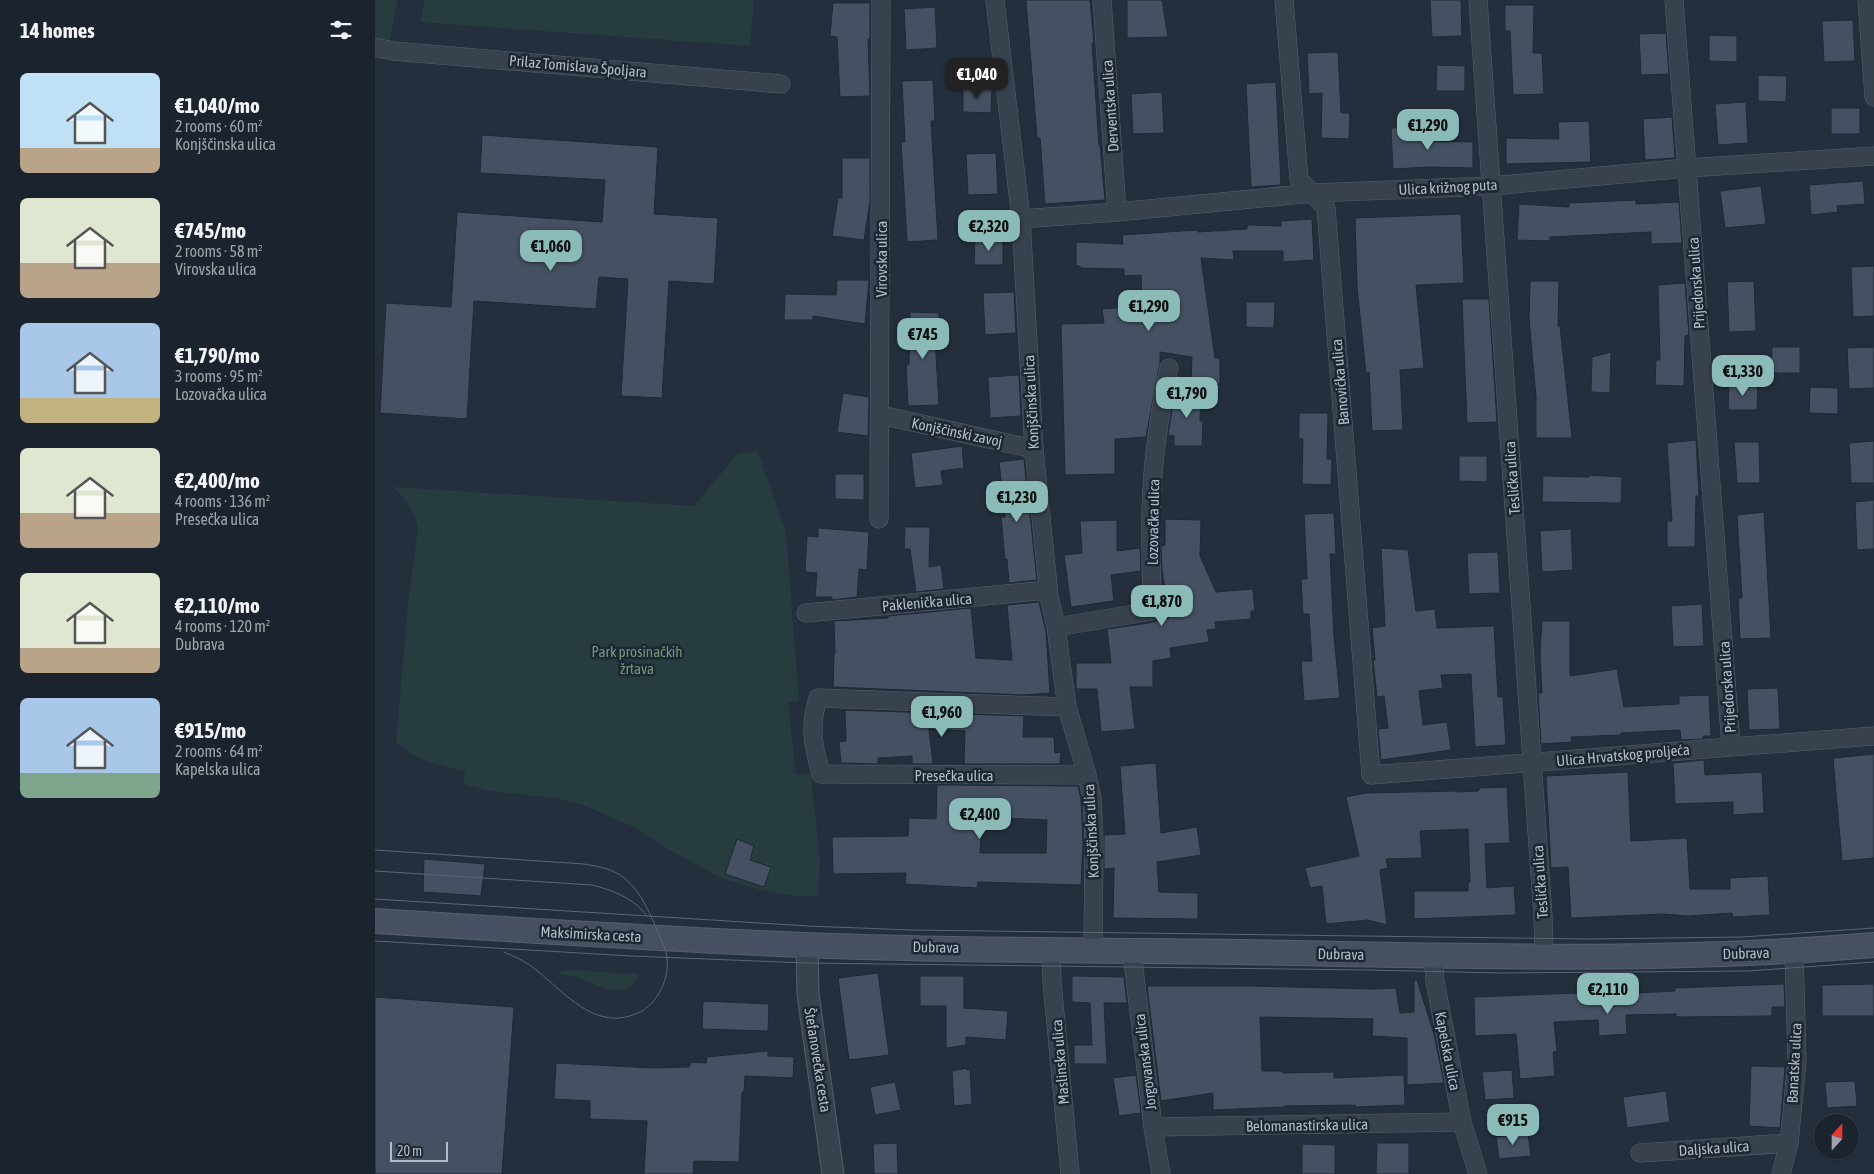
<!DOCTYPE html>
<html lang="en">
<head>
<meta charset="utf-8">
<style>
  :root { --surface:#1b232e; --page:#242b36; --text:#f1f3f6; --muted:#a0a4aa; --line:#39404a; --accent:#8bbbb9 }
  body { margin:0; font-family:"Asap Condensed",sans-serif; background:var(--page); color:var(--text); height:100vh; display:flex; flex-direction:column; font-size:19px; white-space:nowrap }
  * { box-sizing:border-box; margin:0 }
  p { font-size:16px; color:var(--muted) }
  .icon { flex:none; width:28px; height:28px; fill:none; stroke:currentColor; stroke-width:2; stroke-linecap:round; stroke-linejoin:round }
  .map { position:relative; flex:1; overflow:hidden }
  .side { display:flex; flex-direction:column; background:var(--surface); width:375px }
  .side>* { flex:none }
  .needle { width:32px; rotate:21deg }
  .fabs { position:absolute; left:1439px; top:1114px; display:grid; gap:10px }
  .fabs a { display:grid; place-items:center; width:45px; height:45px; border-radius:50%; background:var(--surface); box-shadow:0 1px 4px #0004,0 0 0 1px var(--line); font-size:25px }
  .scale { position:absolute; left:15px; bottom:12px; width:58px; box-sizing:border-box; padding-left:5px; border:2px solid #b4bcc9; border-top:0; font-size:14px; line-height:18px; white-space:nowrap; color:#b4bcc9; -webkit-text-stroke:4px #1d2633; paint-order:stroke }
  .price { position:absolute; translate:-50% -42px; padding:0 11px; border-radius:10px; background:var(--accent); color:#111; font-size:16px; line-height:32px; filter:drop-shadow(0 1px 2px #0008) }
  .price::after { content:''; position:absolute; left:50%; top:30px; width:15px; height:11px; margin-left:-8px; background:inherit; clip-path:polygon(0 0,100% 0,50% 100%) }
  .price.current { background:#222; color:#fff }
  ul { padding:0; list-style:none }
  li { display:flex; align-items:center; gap:15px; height:125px; padding:0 20px }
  li span { display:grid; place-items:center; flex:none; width:140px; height:100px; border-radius:8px; color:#555 }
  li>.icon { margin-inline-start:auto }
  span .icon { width:60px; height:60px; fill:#fffc; stroke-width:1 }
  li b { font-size:21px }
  h2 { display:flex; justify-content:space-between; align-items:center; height:60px; padding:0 20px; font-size:21px }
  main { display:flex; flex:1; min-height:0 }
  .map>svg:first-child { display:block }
  .green { fill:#263c3f }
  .building { fill:#455162; stroke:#1f2835; fill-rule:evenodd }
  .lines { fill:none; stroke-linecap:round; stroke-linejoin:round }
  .minor-casing { stroke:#565f6c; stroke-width:19 }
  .tertiary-casing { stroke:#565f6c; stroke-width:23 }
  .secondary-casing { stroke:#565f6c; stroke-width:26 }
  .minor { stroke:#38414e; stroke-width:18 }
  .tertiary { stroke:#38414e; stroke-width:21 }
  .secondary { stroke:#465061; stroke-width:24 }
  .tram { stroke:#5a6575; stroke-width:1 }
  .labels { text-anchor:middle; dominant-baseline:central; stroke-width:5; stroke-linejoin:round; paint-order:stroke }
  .street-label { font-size:15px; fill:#b4bcc9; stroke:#1d2633 }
  .park-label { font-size:15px; fill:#6b9a76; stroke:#1d2633 }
</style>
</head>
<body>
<main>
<section class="side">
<h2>14 homes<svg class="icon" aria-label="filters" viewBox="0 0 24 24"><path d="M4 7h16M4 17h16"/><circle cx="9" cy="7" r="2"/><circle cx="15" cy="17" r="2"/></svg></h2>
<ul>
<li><span style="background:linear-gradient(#bfe0f5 75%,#b9a48a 0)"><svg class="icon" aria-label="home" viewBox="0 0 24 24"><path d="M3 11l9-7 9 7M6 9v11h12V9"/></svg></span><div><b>€1,040/mo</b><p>2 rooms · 60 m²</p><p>Konjščinska ulica</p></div></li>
<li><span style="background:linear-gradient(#dfe7d0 65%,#b9a48a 0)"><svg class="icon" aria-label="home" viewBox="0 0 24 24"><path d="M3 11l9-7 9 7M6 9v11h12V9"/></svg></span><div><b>€745/mo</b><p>2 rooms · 58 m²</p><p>Virovska ulica</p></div></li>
<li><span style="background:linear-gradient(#a9c7e8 75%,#c2b280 0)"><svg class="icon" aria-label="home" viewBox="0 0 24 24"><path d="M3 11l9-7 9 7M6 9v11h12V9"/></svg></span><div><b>€1,790/mo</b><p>3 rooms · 95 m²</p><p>Lozovačka ulica</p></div></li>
<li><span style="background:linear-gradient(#dfe7d0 65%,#b9a48a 0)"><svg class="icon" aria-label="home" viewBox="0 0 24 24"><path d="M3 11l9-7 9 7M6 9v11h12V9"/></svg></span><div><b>€2,400/mo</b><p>4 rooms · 136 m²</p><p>Presečka ulica</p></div></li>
<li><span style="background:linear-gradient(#dfe7d0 75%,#b9a48a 0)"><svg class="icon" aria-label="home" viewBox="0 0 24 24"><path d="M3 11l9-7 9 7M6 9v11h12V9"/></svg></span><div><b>€2,110/mo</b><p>4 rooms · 120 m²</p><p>Dubrava</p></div></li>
<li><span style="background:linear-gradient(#a9c7e8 75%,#7fa58c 0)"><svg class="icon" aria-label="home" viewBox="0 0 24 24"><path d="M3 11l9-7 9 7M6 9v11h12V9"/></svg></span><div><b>€915/mo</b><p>2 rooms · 64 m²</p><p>Kapelska ulica</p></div></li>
</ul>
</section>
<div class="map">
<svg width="1499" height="1174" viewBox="0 0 1499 1174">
  <rect width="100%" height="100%" fill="#242f3e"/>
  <path class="green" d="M 0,0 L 23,0 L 14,42 L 0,36 Z
    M 50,0 L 379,0 L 375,46 L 45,22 Z
    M 383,452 L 411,532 L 424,701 L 413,702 L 421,775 L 436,774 L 445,862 L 443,896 L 420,896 L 382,889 L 348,879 L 293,849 L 257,826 L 210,806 L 186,799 L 116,791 L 88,784 L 91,771 C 61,764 46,763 21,743 L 33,603 L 43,529 C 40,510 31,500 18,487 L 319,506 L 363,453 Z
    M 188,970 L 190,970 L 264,974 C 251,1004 228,986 207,979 C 200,976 192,975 184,974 Z"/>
  <path class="building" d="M 651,0 L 715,0 L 719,43 L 717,43 L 724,145 L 725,145 L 730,200 L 670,204 L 665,138 L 662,138 Z
    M 752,0 L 787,0 L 793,37 L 752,38 Z
    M 1055,0 L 1086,0 L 1087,36 L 1057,37 Z
    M 458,3 L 495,3 L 495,39 L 493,39 L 495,96 L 465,97 L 462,37 L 455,36 Z
    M 1130,5 L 1159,5 L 1158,53 L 1167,53 L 1169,94 L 1138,95 L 1135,31 L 1130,31 Z
    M 560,7 L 562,48 L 531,50 L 529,9 Z
    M 1478,20 L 1480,61 L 1449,62 L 1447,21 Z
    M 1291,33 L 1294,74 L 1266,75 L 1264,34 Z
    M 1334,35 L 1362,36 L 1362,62 L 1334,61 Z
    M 963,52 L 966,113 L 975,113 L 974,139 L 946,138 L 947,93 L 934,94 L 932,53 Z
    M 1062,65 L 1090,66 L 1090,91 L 1061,91 Z
    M 1383,75 L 1412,76 L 1411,102 L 1383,101 Z
    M 558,80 L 560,121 L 556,121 L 563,240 L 532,242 L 526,142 L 530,142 L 527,81 Z
    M 901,82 L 906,185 L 876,187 L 871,84 Z
    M 588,87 L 617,87 L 616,113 L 588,112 Z
    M 787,92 L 789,133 L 758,134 L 756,94 Z
    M 1371,102 L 1373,143 L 1343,145 L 1340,104 Z
    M 1456,108 L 1485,108 L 1485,134 L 1456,134 Z
    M 1297,117 L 1300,158 L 1270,160 L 1268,119 Z
    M 1214,121 L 1216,162 L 1131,164 L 1131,138 L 1184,139 L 1183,122 Z
    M 1047,126 L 1048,141 L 1098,142 L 1098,168 L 1055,167 L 1018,169 L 1016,128 Z
    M 107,135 L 283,147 L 279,214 L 343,218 L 339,284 L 294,281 L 287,398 L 246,396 L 253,279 L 224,277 L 221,309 L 99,301 L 92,419 L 5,413 L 11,303 L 76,307 L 82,212 L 227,222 L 230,180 L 105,173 Z
    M 621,153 L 623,194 L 593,195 L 591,154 Z
    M 467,158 L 495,158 L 495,201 L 489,240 L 457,236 L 463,198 L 467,198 Z
    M 1488,181 L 1490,204 L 1462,206 L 1463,212 L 1436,215 L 1434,185 Z
    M 1386,186 L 1391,224 L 1350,228 L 1345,191 Z
    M 1261,200 L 1261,204 L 1304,202 L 1307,243 L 1276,244 L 1276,232 L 1175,237 L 1175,241 L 1142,240 L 1144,204 L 1194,207 L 1194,203 Z
    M 1086,214 L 1089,283 L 1041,285 L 1049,368 L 1025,370 L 1028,430 L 997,431 L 994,372 L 991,373 L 982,287 L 980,218 Z
    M 937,219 L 939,260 L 908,262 L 908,251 L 858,251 L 859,260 L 826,258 L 840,358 L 845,358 L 845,384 L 816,383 L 817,357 L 785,352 L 785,363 L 771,437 L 740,439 L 740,474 L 690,475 L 686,324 L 729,323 L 727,309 L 767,306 L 766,275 L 749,276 L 749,269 L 705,268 L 705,266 L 701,266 L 701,242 L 748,244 L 747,235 L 822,230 L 823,232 L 872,229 L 872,225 L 906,226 L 906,221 Z
    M 600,239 L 628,240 L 628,265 L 599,265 Z
    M 1499,266 L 1499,316 L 1478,317 L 1476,267 Z
    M 462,280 L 494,280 L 490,324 L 438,316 L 438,320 L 409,320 L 410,294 L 461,295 Z
    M 1155,281 L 1184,281 L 1183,326 L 1185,326 L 1197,438 L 1161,438 L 1161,397 L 1154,318 Z
    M 1379,281 L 1381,331 L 1354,332 L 1352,282 Z
    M 1310,283 L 1314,335 L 1310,336 L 1309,386 L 1280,385 L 1281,360 L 1285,360 L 1283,285 Z
    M 639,292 L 641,333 L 610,335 L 608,293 Z
    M 1087,299 L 1114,299 L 1122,422 L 1092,423 Z
    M 871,302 L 900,302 L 899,328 L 871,327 Z
    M 535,312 L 564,313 L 563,338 L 560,338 L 564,405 L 533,406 L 531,365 L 534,365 Z
    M 1397,347 L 1425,347 L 1425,373 L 1396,373 Z
    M 1499,347 L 1499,388 L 1474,389 L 1472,348 Z
    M 1236,352 L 1235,393 L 1216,392 L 1217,357 Z
    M 644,375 L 646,416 L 615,418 L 613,377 Z
    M 1354,384 L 1383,384 L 1382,410 L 1353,410 Z
    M 1435,387 L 1463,388 L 1463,414 L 1434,413 Z
    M 800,389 L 826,390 L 825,421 L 828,421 L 827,446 L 799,446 L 799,435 L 793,436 Z
    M 468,393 L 494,397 L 493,436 L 462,432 Z
    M 924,413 L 953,413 L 952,459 L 957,459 L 956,485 L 927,484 L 928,439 L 924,439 Z
    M 1321,440 L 1324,496 L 1321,496 L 1320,547 L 1292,547 L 1292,521 L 1297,521 L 1292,443 Z
    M 1499,441 L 1499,483 L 1476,483 L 1474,443 Z
    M 1359,442 L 1384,442 L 1385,483 L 1362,483 Z
    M 587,446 L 589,468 L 566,471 L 568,485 L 540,488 L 536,453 Z
    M 1084,456 L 1112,456 L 1112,482 L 1084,481 Z
    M 649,459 L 662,580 L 634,583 L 632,559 L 630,560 L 626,517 L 630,517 L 624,462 Z
    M 460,474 L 489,474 L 489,500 L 460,499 Z
    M 1214,475 L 1247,477 L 1246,503 L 1167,502 L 1168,476 L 1214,477 Z
    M 1499,500 L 1499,549 L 1482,550 L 1480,502 Z
    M 1389,512 L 1396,638 L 1365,639 L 1363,598 L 1367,598 L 1362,515 Z
    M 959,513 L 961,554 L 955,554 L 959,636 L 965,698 L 929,701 L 926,661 L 937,661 L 934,614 L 928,614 L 926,579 L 932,579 L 929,514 Z
    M 790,519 L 826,520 L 825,556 L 841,592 L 878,589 L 880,611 L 876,611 L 876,619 L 840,622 L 841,629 L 832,630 L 834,642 L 795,648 L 796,658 L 778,661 L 778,687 L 755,687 L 760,729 L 726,732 L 722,689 L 701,689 L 701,663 L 736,663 L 732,629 L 774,623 L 794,618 L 787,569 L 786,546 L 790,545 Z
    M 742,520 L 742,551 L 765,548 L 766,571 L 736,575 L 739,601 L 696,607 L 689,555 L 707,553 L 705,521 Z
    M 530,527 L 555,527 L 554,567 L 566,565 L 569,589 L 541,592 L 535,549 L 529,549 Z
    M 443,528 L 494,532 L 492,570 L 484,569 L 482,597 L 457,600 L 457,597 L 440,597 L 442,573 L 430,572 L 432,536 L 443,537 Z
    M 1196,529 L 1198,570 L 1167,572 L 1165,531 Z
    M 1006,548 L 1033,550 L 1041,611 L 1060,609 L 1062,628 L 1119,626 L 1123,697 L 1128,697 L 1131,745 L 1100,747 L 1096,674 L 1066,675 L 1068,688 L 1044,691 L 1048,725 L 1072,722 L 1076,750 L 1006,760 L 1003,729 L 1013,728 L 1009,696 L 1002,697 L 998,660 L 1000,660 L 997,628 L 1010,626 Z
    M 1123,552 L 1125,593 L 1094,594 L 1092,553 Z
    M 664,602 L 671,632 L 675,693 L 649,695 L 458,687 L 459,654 L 460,654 L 459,621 L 513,618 L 513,616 L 596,608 L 601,658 L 637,660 L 632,605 Z
    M 1327,604 L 1329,646 L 1298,647 L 1296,606 Z
    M 1167,621 L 1195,621 L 1195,676 L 1242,669 L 1249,707 L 1304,704 L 1304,696 L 1334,695 L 1336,736 L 1328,736 L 1328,739 L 1306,740 L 1305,730 L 1246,733 L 1246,735 L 1196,737 L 1197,742 L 1166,744 L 1163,693 L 1167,693 L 1165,653 Z
    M 1403,688 L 1405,729 L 1374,730 L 1372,689 Z
    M 470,710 L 649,716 L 648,737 L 679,737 L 680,753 L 686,752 L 685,764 L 589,764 L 590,731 L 554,729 L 558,764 L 537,764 L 537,756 L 503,758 L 503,764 L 466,763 L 464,742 L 471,741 Z
    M 1499,754 L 1499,858 L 1467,861 L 1458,758 Z
    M 1329,760 L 1330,775 L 1387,772 L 1389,813 L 1358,815 L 1358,802 L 1300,804 L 1298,763 Z
    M 781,763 L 786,833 L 822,827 L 826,855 L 782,862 L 784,892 L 823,893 L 823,919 L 738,918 L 739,868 L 729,869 L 729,835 L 750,834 L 745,766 Z
    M 1253,772 L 1256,841 L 1312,838 L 1315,889 L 1355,889 L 1355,878 L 1393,876 L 1395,915 L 1358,917 L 1357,913 L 1313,916 L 1288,914 L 1196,918 L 1193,867 L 1176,868 L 1171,776 Z
    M 562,785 L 703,786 L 706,799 L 708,843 L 706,885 L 603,882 L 602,888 L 530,884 L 531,873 L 458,874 L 457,837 L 533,836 L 534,818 L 561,819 ZM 607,817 L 672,820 L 671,853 L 605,853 Z
    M 1132,787 L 1135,843 L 1110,844 L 1112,888 L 1139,886 L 1141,915 L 1039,919 L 1039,891 L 1093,891 L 1093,882 L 1095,882 L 1093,829 L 1045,831 L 1047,858 L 1011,859 L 1013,868 L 1005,870 L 1012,925 L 993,920 L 951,924 L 947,886 L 935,888 L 930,868 L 984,856 L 971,797 L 991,793 L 1081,791 L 1082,792 L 1103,791 L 1105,788 Z
    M 362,839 L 379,846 L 375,860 L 396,867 L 389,887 L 350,874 Z
    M 49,859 L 110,864 L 106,896 L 48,892 Z
    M 503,973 L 514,1055 L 474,1060 L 463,978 Z
    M 545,976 L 589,976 L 589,1008 L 633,1011 L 631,1040 L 591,1037 L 591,1045 L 571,1048 L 571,1006 L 545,1006 Z
    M 697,976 L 749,977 L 752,1003 L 729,1003 L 732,1064 L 699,1064 L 699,1045 L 717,1045 L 715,1003 L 697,1002 Z
    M 1039,980 L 1042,980 L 1059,1034 L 1069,1083 L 1032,1085 L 1032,1038 L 997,1036 L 998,1019 L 885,1017 L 887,1071 L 908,1071 L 908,1073 L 959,1072 L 959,1078 L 1029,1075 L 1030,1105 L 980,1107 L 980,1105 L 910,1106 L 910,1107 L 838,1110 L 838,1093 L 786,1101 L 772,986 L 876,986 L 1000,989 L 1021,988 L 1025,1013 L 1039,1012 Z
    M 1409,984 L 1410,1007 L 1397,1007 L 1397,1016 L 1301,1017 L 1301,1014 L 1251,1015 L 1252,1034 L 1224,1036 L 1223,1020 L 1179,1022 L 1182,1051 L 1178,1052 L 1180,1076 L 1145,1079 L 1141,1034 L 1100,1036 L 1099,997 L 1203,993 L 1203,996 L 1300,991 L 1300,988 Z
    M 1499,984 L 1499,1016 L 1447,1016 L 1447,985 Z
    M 0,997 L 139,1007 L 127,1174 L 0,1174 Z
    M 328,1001 L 394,1004 L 393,1031 L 327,1029 Z
    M 393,1051 L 393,1056 L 419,1057 L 418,1078 L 370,1076 L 369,1092 L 367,1092 L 364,1162 L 319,1161 L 318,1174 L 269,1174 L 272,1121 L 215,1119 L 215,1101 L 179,1099 L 181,1063 L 278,1068 L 314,1067 L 316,1062 L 331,1063 L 332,1057 Z
    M 1376,1066 L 1410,1067 L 1405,1128 L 1374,1126 Z
    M 592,1068 L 592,1070 L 595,1070 L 597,1104 L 579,1106 L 577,1071 Z
    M 1137,1070 L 1139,1098 L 1110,1100 L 1107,1072 Z
    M 761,1075 L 766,1113 L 744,1116 L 738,1078 Z
    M 1480,1081 L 1482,1106 L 1452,1108 L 1450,1082 Z
    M 520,1082 L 526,1110 L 500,1115 L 495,1087 Z
    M 1291,1091 L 1295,1122 L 1252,1128 L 1248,1097 Z
    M 1153,1134 L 1156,1156 L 1124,1159 L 1121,1137 Z
    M 522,1143 L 523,1174 L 499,1174 L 498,1144 Z
    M 1002,1143 L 1034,1143 L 1034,1174 L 1001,1174 Z
    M 927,1144 L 960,1145 L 960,1174 L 927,1174 Z"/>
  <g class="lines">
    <defs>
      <path id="minor" d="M 620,0 L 646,219 L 659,449 L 674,596 L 681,627 L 692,707 L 712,775 L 717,798 L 719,843 L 718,950
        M 727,0 L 742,212
        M 909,0 L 924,179 L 951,208 L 996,775 L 1499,736
        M 1103,0 L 1168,916 L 1169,956
        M 1299,0 L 1356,746
        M 1492,0 L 1499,97
        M 0,47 L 18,51 L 406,84
        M 646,219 L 742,212 L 938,193 L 1117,186 L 1312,168 L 1499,156
        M 506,415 L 659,449
        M 504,519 L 506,0
        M 431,613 L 673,590
        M 681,627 L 777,611 C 777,578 775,545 776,512 C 777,463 784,415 794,368
        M 692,707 L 443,698 C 434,728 438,744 446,774 L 712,775
        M 676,949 L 677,982 L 695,1174
        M 752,950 L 758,961 L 778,1127 L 786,1174
        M 1058,955 L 1060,981 L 1087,1122 L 1103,1174
        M 778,1127 L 1087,1122
        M 1265,1153 L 1414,1143
        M 1406,1174 L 1414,1143 L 1422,1061 L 1419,951"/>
      <path id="tertiary" d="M 432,945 L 433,994 L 458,1174"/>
      <path id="secondary" d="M 0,921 C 143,930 286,939 429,945 C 574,951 721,950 866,952 C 1077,956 1289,963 1499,945"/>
    </defs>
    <use href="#minor" class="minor-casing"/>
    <use href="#tertiary" class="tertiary-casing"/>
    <use href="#secondary" class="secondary-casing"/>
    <use href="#minor" class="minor"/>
    <use href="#tertiary" class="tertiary"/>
    <use href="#secondary" class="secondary"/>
    <path class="tram" d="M 0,850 L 209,864 C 221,866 234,868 245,875 C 262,886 271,905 279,923 C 283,933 288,942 291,952 C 296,974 286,999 267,1011 C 255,1017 243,1020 230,1017 C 203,1012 178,982 156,966 C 148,960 138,956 129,952
      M 0,871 L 217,885 C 237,890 259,898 272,916
      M 0,899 L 433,926 L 536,930 L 1212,939 L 1367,937 L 1499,928
      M 0,941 L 256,956 L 432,963 L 993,970 L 1124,973 L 1373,971 L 1499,962"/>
  </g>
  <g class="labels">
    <g class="street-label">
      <text transform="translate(203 66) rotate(5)">Prilaz Tomislava Špoljara</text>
      <text transform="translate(735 106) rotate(-94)">Derventska ulica</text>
      <text transform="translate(1073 187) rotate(-3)">Ulica križnog puta</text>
      <text transform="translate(506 259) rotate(-90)">Virovska ulica</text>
      <text transform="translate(1321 283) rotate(-94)">Prijedorska ulica</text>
      <text transform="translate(965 382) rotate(-95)">Banovićka ulica</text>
      <text transform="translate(656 402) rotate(-93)">Konjščinska ulica</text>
      <text transform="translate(582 432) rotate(12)">Konjščinski zavoj</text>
      <text transform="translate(1137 478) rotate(-94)">Teslićka ulica</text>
      <text transform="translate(778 522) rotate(-89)">Lozovačka ulica</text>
      <text transform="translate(552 602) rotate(-5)">Paklenička ulica</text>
      <text transform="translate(1352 687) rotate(-94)">Prijedorska ulica</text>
      <text transform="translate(1248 755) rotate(-5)">Ulica Hrvatskog proljeća</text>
      <text x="579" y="775">Presečka ulica</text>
      <text transform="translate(716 831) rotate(-93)">Konjščinska ulica</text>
      <text transform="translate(1165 882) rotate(-94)">Teslićka ulica</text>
      <text transform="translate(216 934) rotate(3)">Maksimirska cesta</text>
      <text transform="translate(561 947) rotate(1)">Dubrava</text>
      <text transform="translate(1371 953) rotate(-2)">Dubrava</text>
      <text transform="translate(966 954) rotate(1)">Dubrava</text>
      <text transform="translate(1073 1051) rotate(79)">Kapelska ulica</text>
      <text transform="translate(443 1060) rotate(81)">Štefanovečka cesta</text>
      <text transform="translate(685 1062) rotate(-95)">Maslinska ulica</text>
      <text transform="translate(770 1062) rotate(-97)">Jorgovanska ulica</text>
      <text transform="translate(1419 1063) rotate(-87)">Banatska ulica</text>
      <text transform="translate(932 1125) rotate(-1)">Belomanastirska ulica</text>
      <text transform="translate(1339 1148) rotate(-4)">Daljska ulica</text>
    </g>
    <g class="park-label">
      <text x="262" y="651">Park prosinačkih<tspan x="262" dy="17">žrtava</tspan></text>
    </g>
  </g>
</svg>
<div class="fabs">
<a><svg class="needle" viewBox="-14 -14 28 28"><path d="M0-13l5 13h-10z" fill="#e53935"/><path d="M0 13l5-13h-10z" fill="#a0a4aa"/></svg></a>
</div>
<div class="scale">20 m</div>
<b class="price current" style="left:602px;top:100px">€1,040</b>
<b class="price" style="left:1053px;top:151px">€1,290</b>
<b class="price" style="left:614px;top:252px">€2,320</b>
<b class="price" style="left:176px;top:272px">€1,060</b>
<b class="price" style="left:774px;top:332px">€1,290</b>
<b class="price" style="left:548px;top:360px">€745</b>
<b class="price" style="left:1368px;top:397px">€1,330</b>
<b class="price" style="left:812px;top:419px">€1,790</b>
<b class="price" style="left:642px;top:523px">€1,230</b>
<b class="price" style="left:787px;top:627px">€1,870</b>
<b class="price" style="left:567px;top:738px">€1,960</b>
<b class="price" style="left:605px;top:840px">€2,400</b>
<b class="price" style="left:1233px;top:1015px">€2,110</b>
<b class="price" style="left:1138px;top:1146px">€915</b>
</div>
</main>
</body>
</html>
